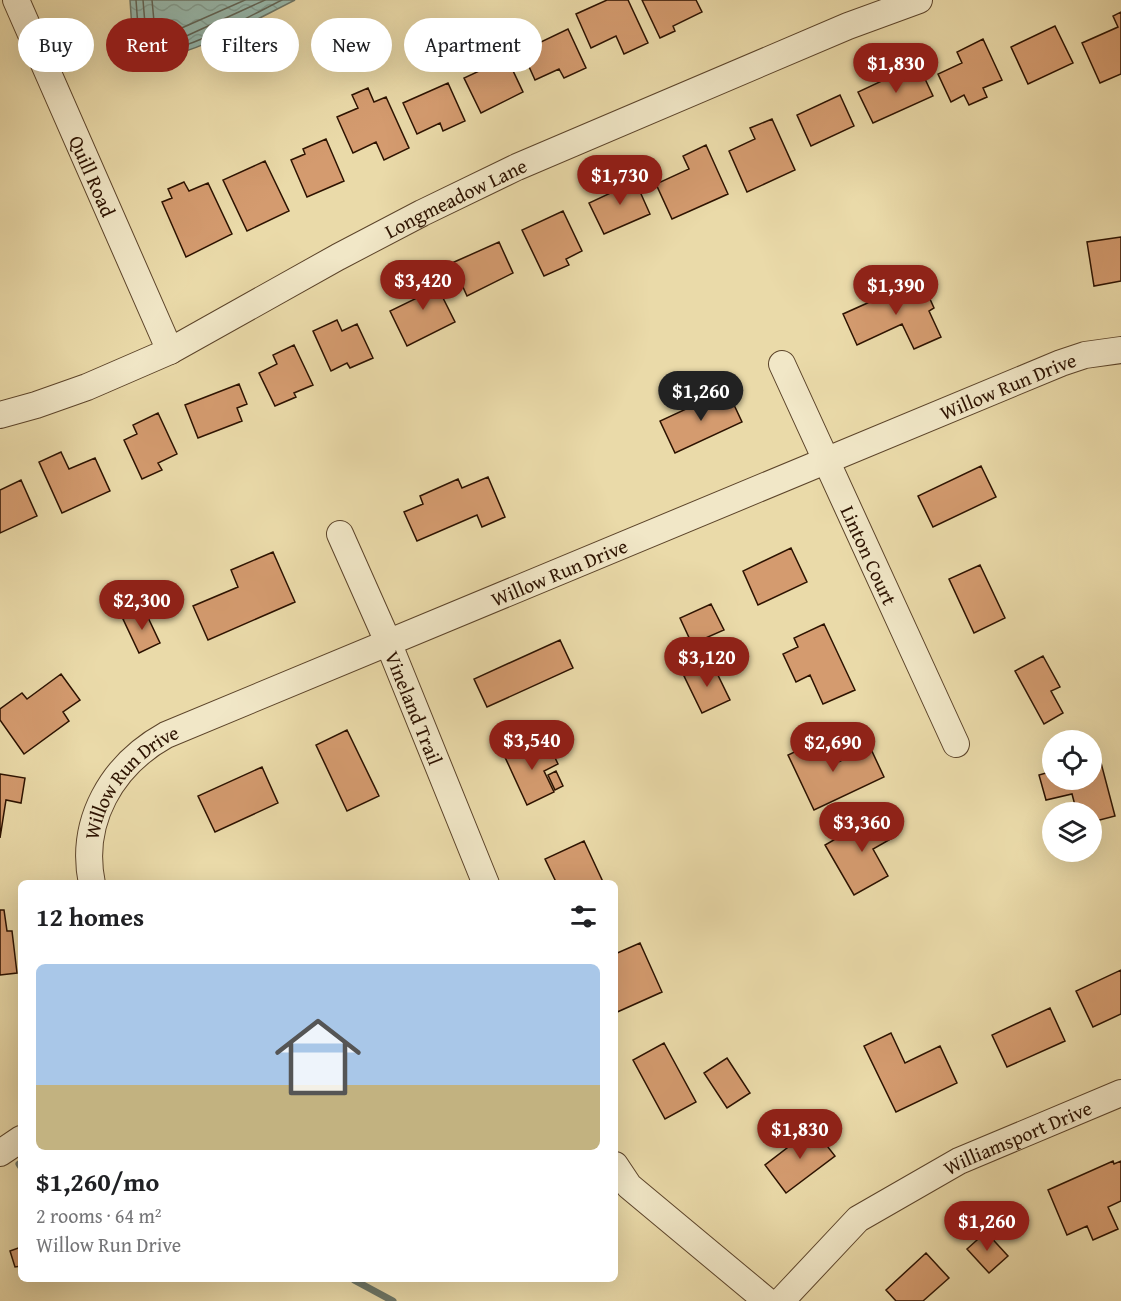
<!DOCTYPE html>
<html lang="en">
<head>
<meta charset="utf-8">
<style>
  :root { --surface:#fff; --page:#f2f2f2; --text:#202124; --muted:#757577; --accent:#8f2418 }
  body { margin:0; font-family:"Gentium Book Plus",serif; background:var(--page); color:var(--text); height:100vh; display:flex; flex-direction:column; font-size:22px; white-space:nowrap }
  * { box-sizing:border-box; margin:0 }
  p { font-size:20px; color:var(--muted) }
  .icon { flex:none; width:33px; height:33px; fill:none; stroke:currentColor; stroke-width:2; stroke-linecap:round; stroke-linejoin:round }
  .map { position:relative; flex:1; overflow:hidden }
  .side { position:absolute; left:18px; top:880px; width:600px; height:402px; display:flex; flex-direction:column; background:var(--surface); border-radius:9px; box-shadow:0 6px 24px #0002 }
  .side>* { flex:none }
  .top-card { position:absolute; left:18px; top:18px; width:600px; height:54px; display:flex; gap:12px }
  .controls { position:absolute; left:1042px; top:730px; display:grid; gap:12px }
  .controls a { display:grid; place-items:center; width:60px; height:60px; border-radius:50%; background:var(--surface); box-shadow:0 6px 24px #0002; font-size:30px }
  .price { position:absolute; translate:-50% -51px; padding:0 14px; border-radius:21px; background:var(--accent); color:#fff; font-size:20px; line-height:39px; filter:drop-shadow(0 2px 3px #0008) }
  .price::after { content:''; position:absolute; left:50%; top:36px; width:18px; height:14px; margin-left:-9px; background:inherit; clip-path:polygon(0 0,100% 0,50% 100%) }
  .price.active { background:#222; color:#fff }
  ul { padding:0; list-style:none }
  li { display:grid; align-content:center; gap:12px; height:318px; padding:0 18px }
  li span { display:grid; place-items:center; height:186px; border-radius:9px; color:#555 }
  li>.icon { margin-inline-start:auto }
  span .icon { width:108px; height:108px; fill:#fffc; stroke-width:1 }
  li b { font-size:26px }
  h2 { display:flex; justify-content:space-between; align-items:center; height:72px; padding:0 18px; font-size:26px }
  .chip { padding:0 21px; border-radius:27px; background:var(--surface); box-shadow:0 6px 24px #0002; font-size:21px; line-height:54px }
  .chip.active { background:var(--accent); color:#fff }
  .map>svg:first-child { display:block }
  .water { fill:url(#water-waves); stroke:#6d7768; stroke-width:1.5 }
  .lines { fill:none; stroke-linecap:round; stroke-linejoin:round }
  .shore { stroke:#626657; stroke-width:1.5 }
  .stream { stroke:#6d7768; stroke-width:7 }
  .building { fill:#d49b6f; stroke:#2c1200; stroke-width:1.5 }
  .street-casing { stroke:#5c442a; stroke-width:28 }
  .street { stroke:#f1e7c7; stroke-width:26 }
  .labels { text-anchor:middle; dominant-baseline:central; stroke-width:4.5; stroke-linejoin:round; paint-order:stroke }
  .street-label { font-size:20px; fill:#2c1200; stroke:#f1e7c7 }
</style>
</head>
<body>
<div class="map">
<svg width="1121" height="1301" viewBox="0 0 1121 1301">
  <defs>
    <pattern id="water-waves" width="16" height="10" patternUnits="userSpaceOnUse" patternTransform="scale(1.5)"><rect width="16" height="10" fill="#98baae"/><path d="M0 5q4-4 8 0t8 0" fill="none" stroke="#839f94"/></pattern>
  </defs>
  <rect width="100%" height="100%" fill="#eadaa9"/>
  <filter id="stains"><feTurbulence type="fractalNoise" baseFrequency=".00333" numOctaves="4"/><feColorMatrix values="0 0 0 0 .2 0 0 0 0 .09 0 0 0 0 .02 0 0 0 .5 -.17"/></filter>
  <radialGradient id="worn" r=".72"><stop offset=".6" stop-color="#630" stop-opacity="0"/><stop offset="1" stop-color="#630" stop-opacity=".3"/></radialGradient>
  <path class="water" d="M 130,0 L 295,0 C 249,23 201,51 150,61 L 133,43 Z"/>
  <g class="lines">
    <path class="shore" d="M 136,0 L 139,40 L 153,54 C 197,46 242,20 282,0
      M 143,0 L 146,36 L 156,46 L 171,43 L 265,0
      M 152,0 L 155,32 L 159,36 L 168,34 L 245,0"/>
    <path class="stream" d="M 19,1164 L 21,1167
      M 354,1280 L 393,1301"/>
  </g>
  <path class="building" d="M 607,0 L 628,0 L 648,43 L 624,54 L 616,36 L 591,48 L 576,14 Z
    M 642,0 L 696,0 L 702,12 L 673,26 L 675,31 L 660,38 Z
    M 1121,12 L 1121,74 L 1100,83 L 1082,43 L 1118,27 L 1113,16 Z
    M 1055,26 L 1073,63 L 1028,84 L 1011,47 Z
    M 568,29 L 586,68 L 564,78 L 559,69 L 535,80 L 522,51 Z
    M 983,39 L 1002,80 L 983,88 L 987,97 L 969,105 L 964,95 L 951,102 L 938,74 L 962,63 L 957,52 Z
    M 507,58 L 523,92 L 481,113 L 464,78 Z
    M 918,64 L 933,96 L 873,123 L 858,92 Z
    M 448,83 L 465,121 L 443,131 L 440,123 L 417,134 L 403,103 Z
    M 368,88 L 374,102 L 386,97 L 409,148 L 384,160 L 376,142 L 353,153 L 337,117 L 358,108 L 352,95 Z
    M 840,95 L 854,126 L 811,146 L 797,115 Z
    M 772,119 L 795,170 L 747,192 L 729,151 L 755,139 L 750,128 Z
    M 326,139 L 344,181 L 307,197 L 291,160 L 305,154 L 303,149 Z
    M 706,145 L 728,194 L 672,219 L 656,184 L 689,169 L 683,156 Z
    M 265,161 L 289,211 L 247,231 L 223,180 Z
    M 633,176 L 650,214 L 604,234 L 589,203 L 615,191 L 612,185 Z
    M 184,182 L 189,191 L 208,183 L 232,234 L 186,257 L 162,202 L 172,198 L 168,189 Z
    M 563,211 L 582,251 L 566,259 L 569,265 L 544,276 L 522,230 Z
    M 1121,237 L 1121,281 L 1094,286 L 1087,242 Z
    M 499,242 L 513,273 L 467,296 L 452,263 Z
    M 429,270 L 455,322 L 407,346 L 390,311 L 417,298 L 408,280 Z
    M 921,279 L 934,308 L 929,311 L 941,337 L 914,349 L 902,324 L 857,345 L 843,314 Z
    M 337,320 L 342,331 L 357,324 L 373,358 L 350,368 L 347,363 L 331,371 L 313,331 Z
    M 294,345 L 313,385 L 294,393 L 296,397 L 275,406 L 259,373 L 277,364 L 273,355 Z
    M 239,384 L 247,404 L 237,408 L 242,421 L 198,438 L 185,405 Z
    M 727,390 L 742,422 L 675,453 L 660,421 Z
    M 158,413 L 177,454 L 158,463 L 162,470 L 142,479 L 124,440 L 137,434 L 133,425 Z
    M 61,452 L 69,469 L 95,458 L 110,491 L 62,513 L 39,462 Z
    M 981,466 L 996,497 L 933,527 L 918,496 Z
    M 488,477 L 505,517 L 482,527 L 477,515 L 417,541 L 404,512 L 423,504 L 420,496 L 458,479 L 462,488 Z
    M 21,480 L 37,516 L 0,533 L 0,490 Z
    M 791,548 L 807,582 L 758,605 L 743,571 Z
    M 273,552 L 295,602 L 208,640 L 193,606 L 238,587 L 231,570 Z
    M 980,565 L 1005,618 L 974,633 L 949,579 Z
    M 711,604 L 724,630 L 692,644 L 680,618 Z
    M 144,609 L 160,643 L 139,653 L 123,619 Z
    M 824,624 L 855,690 L 823,704 L 810,675 L 796,682 L 783,654 L 798,647 L 794,638 Z
    M 560,640 L 573,668 L 487,707 L 474,679 Z
    M 1043,656 L 1060,687 L 1051,691 L 1063,713 L 1044,724 L 1015,671 Z
    M 712,663 L 730,700 L 702,713 L 684,676 Z
    M 61,674 L 80,700 L 63,712 L 69,721 L 24,754 L 0,720 L 0,709 L 22,693 L 27,699 Z
    M 347,730 L 379,796 L 347,811 L 316,745 Z
    M 822,739 L 834,764 L 870,747 L 884,777 L 814,810 L 788,755 Z
    M 533,741 L 538,752 L 550,747 L 558,764 L 544,771 L 554,792 L 527,805 L 504,755 Z
    M 1100,759 L 1115,816 L 1092,822 L 1092,813 L 1077,813 L 1072,794 L 1046,800 L 1039,775 L 1053,771 L 1053,780 L 1092,780 L 1092,761 Z
    M 262,767 L 278,803 L 215,832 L 198,796 Z
    M 556,771 L 563,786 L 555,790 L 548,775 Z
    M 0,774 L 25,778 L 21,803 L 6,800 L 0,838 Z
    M 882,812 L 896,836 L 873,849 L 888,876 L 854,895 L 825,845 Z
    M 584,841 L 604,884 L 557,884 L 545,859 Z
    M 0,910 L 4,910 L 7,931 L 12,931 L 17,973 L 0,975 Z
    M 640,943 L 662,992 L 615,1013 L 615,954 Z
    M 1121,970 L 1121,1014 L 1093,1027 L 1076,991 Z
    M 1050,1008 L 1065,1041 L 1007,1067 L 992,1035 Z
    M 891,1033 L 905,1063 L 940,1046 L 957,1083 L 896,1112 L 864,1046 Z
    M 664,1043 L 696,1102 L 665,1119 L 633,1060 Z
    M 727,1058 L 750,1093 L 727,1108 L 704,1073 Z
    M 813,1128 L 835,1156 L 786,1193 L 765,1165 Z
    M 1113,1161 L 1114,1164 L 1121,1161 L 1121,1201 L 1108,1207 L 1118,1229 L 1093,1240 L 1087,1226 L 1067,1235 L 1048,1190 Z
    M 986,1232 L 1008,1256 L 989,1273 L 967,1249 Z
    M 21,1247 L 21,1266 L 15,1267 L 10,1251 Z
    M 926,1253 L 949,1278 L 923,1301 L 896,1301 L 886,1290 Z"/>
  <g class="lines">
    <defs>
      <g id="street">
        <path id="s1" d="M 16,0 L 170,351"/>
        <path id="s2" d="M 782,364 L 956,744"/>
        <path id="s3" d="M 0,415 L 36,405 L 87,387 L 170,351 L 338,257 L 422,213 L 517,167 L 848,26 L 919,0"/>
        <path id="s4" d="M 340,534 L 388,642 L 486,884"/>
        <path id="s5" d="M 92,884 C 79,821 112,765 166,735 L 1061,363 L 1085,355 L 1121,350"/>
        <path d="M 0,1153 L 21,1139"/>
        <path d="M 615,1165 L 629,1186 L 767,1301"/>
        <path id="s6" d="M 781,1301 L 858,1219 L 959,1161 L 1121,1093"/>
      </g>
    </defs>
    <use href="#street" class="street-casing"/>
    <use href="#street" class="street"/>
  </g>
  <g class="labels">
    <g class="street-label">
      <text stroke="none"><textPath href="#s1" startOffset="192">Quill Road</textPath></text>
      <text stroke="none"><textPath href="#s3" startOffset="506">Longmeadow Lane</textPath></text>
      <text stroke="none"><textPath href="#s5" startOffset="1090">Willow Run Drive</textPath></text>
      <text stroke="none"><textPath href="#s2" startOffset="210">Linton Court</textPath></text>
      <text stroke="none"><textPath href="#s5" startOffset="604">Willow Run Drive</textPath></text>
      <text stroke="none"><textPath href="#s4" startOffset="189">Vineland Trail</textPath></text>
      <text stroke="none"><textPath href="#s5" startOffset="118">Willow Run Drive</textPath></text>
      <text stroke="none"><textPath href="#s6" startOffset="292">Williamsport Drive</textPath></text>
    </g>
  </g>
  <rect width="100%" height="100%" filter="url(#stains)"/>
  <rect width="100%" height="100%" fill="url(#worn)"/>
</svg>
<div class="controls">
<a><svg class="icon" aria-label="locate" viewBox="0 0 24 24"><circle cx="12" cy="12" r="6"/><path d="M12 2v4M12 18v4M2 12h4M18 12h4"/></svg></a>
<a><svg class="icon" aria-label="layers" viewBox="0 0 24 24"><path d="M12 4l9 5-9 5-9-5zM3 14l9 5 9-5"/></svg></a>
</div>
<b class="price" style="left:896px;top:94px">$1,830</b>
<b class="price" style="left:620px;top:206px">$1,730</b>
<b class="price" style="left:423px;top:311px">$3,420</b>
<b class="price" style="left:896px;top:316px">$1,390</b>
<b class="price active" style="left:701px;top:422px">$1,260</b>
<b class="price" style="left:142px;top:631px">$2,300</b>
<b class="price" style="left:707px;top:688px">$3,120</b>
<b class="price" style="left:532px;top:771px">$3,540</b>
<b class="price" style="left:833px;top:773px">$2,690</b>
<b class="price" style="left:862px;top:853px">$3,360</b>
<b class="price" style="left:800px;top:1160px">$1,830</b>
<b class="price" style="left:987px;top:1252px">$1,260</b>
<div class="top-card">
<a class="chip">Buy</a>
<a class="chip active">Rent</a>
<a class="chip">Filters</a>
<a class="chip">New</a>
<a class="chip">Apartment</a>
</div>
<section class="side">
<h2>12 homes<svg class="icon" aria-label="filters" viewBox="0 0 24 24"><path d="M4 7h16M4 17h16"/><circle cx="9" cy="7" r="2"/><circle cx="15" cy="17" r="2"/></svg></h2>
<ul>
<li><span style="background:linear-gradient(#a9c7e8 65%,#c2b280 0)"><svg class="icon" aria-label="home" viewBox="0 0 24 24"><path d="M3 11l9-7 9 7M6 9v11h12V9"/></svg></span><div><b>$1,260/mo</b><p>2 rooms · 64 m²</p><p>Willow Run Drive</p></div></li>
</ul>
</section>
</div>
</body>
</html>
